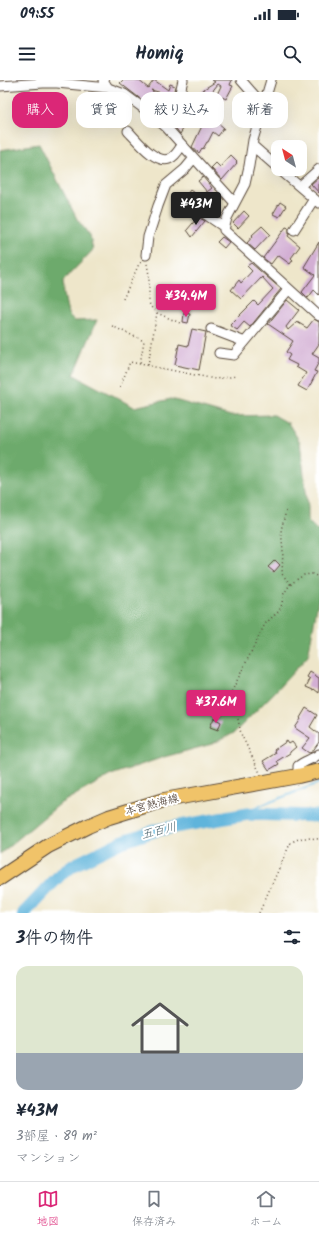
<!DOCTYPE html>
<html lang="ja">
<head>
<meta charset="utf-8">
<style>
  :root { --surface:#fff; --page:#f2f2f3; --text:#1f2937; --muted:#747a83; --line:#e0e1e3; --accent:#db2777 }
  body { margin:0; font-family:Kalam,"Klee One",sans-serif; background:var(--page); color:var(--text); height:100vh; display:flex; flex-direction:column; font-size:15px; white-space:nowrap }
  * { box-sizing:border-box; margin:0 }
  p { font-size:13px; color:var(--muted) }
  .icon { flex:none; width:22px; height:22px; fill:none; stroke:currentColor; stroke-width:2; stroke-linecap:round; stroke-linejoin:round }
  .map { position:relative; height:833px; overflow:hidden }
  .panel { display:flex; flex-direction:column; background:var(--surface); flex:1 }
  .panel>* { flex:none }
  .banner { position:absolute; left:12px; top:12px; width:295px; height:36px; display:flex; gap:8px }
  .needle { width:26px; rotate:324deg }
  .controls { position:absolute; left:271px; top:60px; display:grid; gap:8px }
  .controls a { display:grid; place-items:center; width:36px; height:36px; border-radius:8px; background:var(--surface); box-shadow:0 4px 16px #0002; font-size:20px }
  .price { position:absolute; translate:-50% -34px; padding:0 9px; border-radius:4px; background:var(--accent); color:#fff; font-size:13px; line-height:26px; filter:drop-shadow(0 1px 2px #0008) }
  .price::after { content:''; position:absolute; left:50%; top:24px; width:12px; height:9px; margin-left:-6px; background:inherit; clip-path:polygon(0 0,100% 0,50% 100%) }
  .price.on { background:#222; color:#fff }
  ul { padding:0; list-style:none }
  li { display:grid; align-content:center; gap:8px; height:212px; padding:0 16px }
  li+li { border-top:1px solid var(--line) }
  li span { display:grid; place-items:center; height:124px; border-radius:12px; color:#555 }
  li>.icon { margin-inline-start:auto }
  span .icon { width:72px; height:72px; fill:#fffc; stroke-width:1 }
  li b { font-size:17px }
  h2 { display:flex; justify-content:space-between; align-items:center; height:48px; padding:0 16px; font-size:17px }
  .tag { padding:0 14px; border-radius:12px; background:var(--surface); box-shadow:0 4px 16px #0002; font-size:14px; line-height:36px }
  .tag.on { background:var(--accent); color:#fff }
  .status { display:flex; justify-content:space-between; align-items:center; height:28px; padding:0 20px; background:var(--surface); direction:ltr }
  .status svg { height:11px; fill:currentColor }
  header { display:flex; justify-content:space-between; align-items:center; height:52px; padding:0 16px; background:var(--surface); font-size:18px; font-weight:800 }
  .tab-bar { display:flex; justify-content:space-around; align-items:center; height:56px; border-top:1px solid var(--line); background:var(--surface); font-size:11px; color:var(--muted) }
  .tab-bar a { display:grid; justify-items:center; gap:2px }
  .tab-bar .on { color:var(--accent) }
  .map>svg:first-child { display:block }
  .forest { fill:#6daa6c; stroke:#546a45 }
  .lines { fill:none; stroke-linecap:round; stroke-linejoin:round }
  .stream { stroke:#5fb4db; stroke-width:2 }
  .river { stroke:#5fb4db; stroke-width:13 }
  .building { fill:#d3afd4 }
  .minor-casing { stroke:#564638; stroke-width:11 }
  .primary-casing { stroke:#564638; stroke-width:16 }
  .path { stroke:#564638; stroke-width:1.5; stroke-dasharray:1 3; stroke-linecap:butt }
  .minor { stroke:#fff; stroke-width:9 }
  .primary { stroke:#f0c369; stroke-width:14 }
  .labels { text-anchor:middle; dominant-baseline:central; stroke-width:4; stroke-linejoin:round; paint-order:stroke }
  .street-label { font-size:11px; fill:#3b2a1e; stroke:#fff }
  .water-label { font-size:12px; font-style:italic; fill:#49616a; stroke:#fff }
</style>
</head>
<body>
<div class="status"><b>09:55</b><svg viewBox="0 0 49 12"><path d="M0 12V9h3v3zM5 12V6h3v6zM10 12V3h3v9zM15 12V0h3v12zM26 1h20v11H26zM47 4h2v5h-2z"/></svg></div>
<header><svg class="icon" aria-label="menu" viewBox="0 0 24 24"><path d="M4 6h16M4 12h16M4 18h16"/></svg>Homiq<svg class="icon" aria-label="search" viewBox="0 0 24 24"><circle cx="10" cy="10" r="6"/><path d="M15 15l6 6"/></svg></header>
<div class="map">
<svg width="319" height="833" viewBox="0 0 319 833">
  <rect width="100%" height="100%" fill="#fff"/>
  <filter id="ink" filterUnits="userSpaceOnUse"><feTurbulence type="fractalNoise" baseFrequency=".025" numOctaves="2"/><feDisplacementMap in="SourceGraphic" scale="8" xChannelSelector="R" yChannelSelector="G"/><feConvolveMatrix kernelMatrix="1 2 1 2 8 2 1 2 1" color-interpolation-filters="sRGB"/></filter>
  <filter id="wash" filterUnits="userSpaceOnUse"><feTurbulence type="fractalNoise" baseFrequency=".012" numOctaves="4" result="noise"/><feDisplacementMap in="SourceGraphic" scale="16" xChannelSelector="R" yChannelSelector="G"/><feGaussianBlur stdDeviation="0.9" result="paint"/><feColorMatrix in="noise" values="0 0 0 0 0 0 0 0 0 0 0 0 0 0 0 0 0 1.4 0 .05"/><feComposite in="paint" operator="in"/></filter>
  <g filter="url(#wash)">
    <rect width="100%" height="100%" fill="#eee6ca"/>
    <path class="forest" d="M 39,64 L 77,139 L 90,156 L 93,170 L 63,201 L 64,214 L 68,234 L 75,241 L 97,240 L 74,295 L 134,327 L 171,319 L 231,336 L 274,335 L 288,343 L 300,362 L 308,427 L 308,441 L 319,452 L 319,516 L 308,576 L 272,615 L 234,653 L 212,664 L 164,677 L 111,695 L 61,723 L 0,774 L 0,70 Z"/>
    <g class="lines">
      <path class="stream" d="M 248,734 L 260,726 L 319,703"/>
      <path class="river" d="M 24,833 L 60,795 L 74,785 L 121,762 L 157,750 L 248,734 L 319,736"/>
    </g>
    <g id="blocks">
      <path class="building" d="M 123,0 L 138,0 L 148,8 L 154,0 L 168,10 L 170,4 L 175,6 L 173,16 L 151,10 L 169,25 L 161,35 L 120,3 Z
        M 212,0 L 232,0 L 230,5 L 233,6 L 226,19 L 222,17 L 215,30 L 221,33 L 217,42 L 224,48 L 218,56 L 213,52 L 208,62 L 207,62 L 203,69 L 202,68 L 199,73 L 192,67 L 221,6 L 218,4 L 189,41 L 191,43 L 187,48 L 185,46 L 180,54 L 174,46 L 181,33 L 195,15 L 198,17 L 204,9 L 215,2 Z
        M 231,75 L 237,81 L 236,82 L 237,83 L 222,100 L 211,88 L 216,83 L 220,87 Z
        M 203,97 L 212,108 L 207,112 L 198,101 Z
        M 319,97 L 319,113 L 311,104 Z
        M 190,110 L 198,116 L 192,124 L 184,118 Z
        M 280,122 L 286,126 L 279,137 L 273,134 Z
        M 244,131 L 249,136 L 238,148 L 233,143 Z
        M 198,137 L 205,141 L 192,157 L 187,150 Z
        M 262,146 L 270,154 L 255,170 L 247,163 L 253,156 L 252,155 Z
        M 286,147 L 289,148 L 289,154 L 288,156 L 300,166 L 291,178 L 293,180 L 290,184 L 279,176 L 279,177 L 277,176 L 271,184 L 263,178 Z
        M 222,157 L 229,162 L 224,168 L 217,162 Z
        M 319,162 L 319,215 L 314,210 L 308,218 L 302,212 L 315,195 L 304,187 Z
        M 251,183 L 281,209 L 250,247 L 244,242 L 237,250 L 230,245 L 254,221 L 258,225 L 273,209 L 262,197 L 241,219 L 231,210 L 239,200 L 241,203 L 252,191 L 247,186 Z
        M 287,220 L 299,230 L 286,247 L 288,250 L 297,242 L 307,248 L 314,239 L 319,242 L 319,264 L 312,274 L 319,278 L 319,282 L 314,291 L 317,292 L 307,311 L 298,306 L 306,293 L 296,287 L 297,285 L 287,280 L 290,275 L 286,272 L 293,261 L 268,244 Z
        M 184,233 L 190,234 L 188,243 L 183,242 Z
        M 192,249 L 206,252 L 199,290 L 175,285 L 179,264 L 188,266 Z
        M 275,480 L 280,485 L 274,492 L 268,487 Z
        M 310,592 L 319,598 L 319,613 L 314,609 L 313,610 L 306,607 L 310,599 L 307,597 Z
        M 306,628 L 317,635 L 310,647 L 319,654 L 319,662 L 312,672 L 309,673 L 302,668 L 310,658 L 295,648 L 301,639 L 300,638 Z
        M 214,638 L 221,642 L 218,650 L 210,647 Z
        M 287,661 L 289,664 L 292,662 L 296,667 L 290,672 L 290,673 L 277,681 L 279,684 L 269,690 L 263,681 L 276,673 L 274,670 Z"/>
    </g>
  </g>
  <g filter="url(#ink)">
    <use href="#blocks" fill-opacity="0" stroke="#564638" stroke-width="1"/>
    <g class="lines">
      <defs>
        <path id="minor" d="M 103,0 L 108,8 L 124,14 L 146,30 L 166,47 L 234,122
          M 241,0 L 263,25
          M 271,0 L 253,60 L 249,86 L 245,104 L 227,138 L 224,150 L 319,236
          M 0,6 L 43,3 L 57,3 L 108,8
          M 166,47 L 175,33 L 183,0
          M 128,51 C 137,60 155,84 169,79 C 175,77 179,70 182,65
          M 253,66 L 278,88
          M 279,89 L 319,123
          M 300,106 L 319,89
          M 202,132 L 224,147
          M 294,150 L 314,119
          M 146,175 L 148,157 L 158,126 L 166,105 L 185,89 L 194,78
          M 211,249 L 245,262
          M 219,273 L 234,275 L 289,209
          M 298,696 L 298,686 C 304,681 313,679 319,674"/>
        <path id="primary" d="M 0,798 L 48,766 L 88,746 L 109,737 L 164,720 L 298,696 L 319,691"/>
      </defs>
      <use href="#minor" class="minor-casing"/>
      <use href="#primary" class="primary-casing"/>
      <path class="path" d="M 147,184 L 149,195 L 149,221 L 150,226 L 157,233 L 180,243
        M 123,219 L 138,186 L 141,182
        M 112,246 L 144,261 L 140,284
        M 148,285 L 157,233
        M 120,307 L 130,282 L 215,299 L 237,296
        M 286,431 L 281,450 L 283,470 L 282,494 L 291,505
        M 221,633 L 265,544 L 279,531 L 282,524 L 283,515 L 289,506 L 296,500 L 304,495 L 312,494 L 319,497
        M 238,639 L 241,654 L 260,693
        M 259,833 L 290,764 C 298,756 309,758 319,759"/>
      <use href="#minor" class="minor"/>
      <use href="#primary" class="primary"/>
    </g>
  </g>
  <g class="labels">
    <g class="street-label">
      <text transform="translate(152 725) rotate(-15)">本宮熱海線</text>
    </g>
    <g class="water-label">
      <text transform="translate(159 751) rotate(-14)">五百川</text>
    </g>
  </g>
</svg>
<div class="controls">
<a><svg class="needle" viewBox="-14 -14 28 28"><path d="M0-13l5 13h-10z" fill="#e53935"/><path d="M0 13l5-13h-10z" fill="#747a83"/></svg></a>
</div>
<b class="price on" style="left:196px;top:146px">¥43M</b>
<b class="price" style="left:186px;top:238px">¥34.4M</b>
<b class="price" style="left:216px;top:644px">¥37.6M</b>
<div class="banner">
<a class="tag on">購入</a>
<a class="tag">賃貸</a>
<a class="tag">絞り込み</a>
<a class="tag">新着</a>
</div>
</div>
<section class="panel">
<h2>3件の物件<svg class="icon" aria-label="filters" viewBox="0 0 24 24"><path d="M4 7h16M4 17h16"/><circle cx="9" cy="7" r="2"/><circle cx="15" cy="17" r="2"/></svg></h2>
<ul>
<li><span style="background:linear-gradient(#dfe7d0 70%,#9aa5b1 0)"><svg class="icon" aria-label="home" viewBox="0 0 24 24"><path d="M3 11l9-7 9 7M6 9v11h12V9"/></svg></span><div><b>¥43M</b><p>3部屋 · 89 m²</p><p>マンション</p></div></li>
</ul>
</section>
<nav class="tab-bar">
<a class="on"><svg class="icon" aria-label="map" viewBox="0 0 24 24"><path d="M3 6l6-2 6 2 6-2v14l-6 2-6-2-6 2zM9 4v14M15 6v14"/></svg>地図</a>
<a><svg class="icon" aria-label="saved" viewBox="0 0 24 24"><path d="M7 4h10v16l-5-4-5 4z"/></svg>保存済み</a>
<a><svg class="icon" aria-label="home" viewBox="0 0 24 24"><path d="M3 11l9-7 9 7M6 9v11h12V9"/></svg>ホーム</a>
</nav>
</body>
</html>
